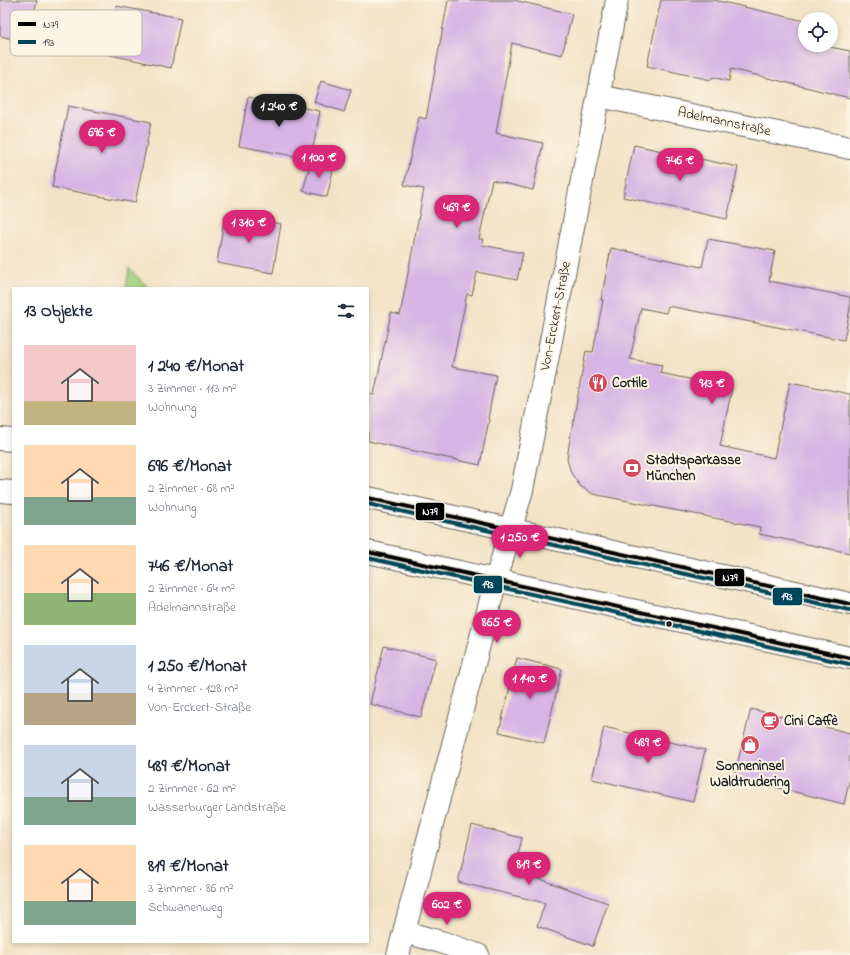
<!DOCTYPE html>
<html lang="de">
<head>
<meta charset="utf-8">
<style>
  :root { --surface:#fff; --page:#f6f6f7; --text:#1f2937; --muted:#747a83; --accent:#db2777 }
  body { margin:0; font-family:"Indie Flower",sans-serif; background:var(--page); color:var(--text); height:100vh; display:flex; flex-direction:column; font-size:15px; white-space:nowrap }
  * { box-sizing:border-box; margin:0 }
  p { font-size:13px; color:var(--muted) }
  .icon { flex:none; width:22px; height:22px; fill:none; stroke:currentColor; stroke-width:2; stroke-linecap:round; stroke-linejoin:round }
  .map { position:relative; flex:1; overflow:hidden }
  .side { position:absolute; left:12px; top:287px; width:357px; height:656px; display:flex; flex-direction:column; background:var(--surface); border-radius:0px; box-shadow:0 2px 6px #0003 }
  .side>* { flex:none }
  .buttons { position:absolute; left:798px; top:12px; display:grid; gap:8px }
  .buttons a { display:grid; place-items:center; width:40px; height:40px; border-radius:50%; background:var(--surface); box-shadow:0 2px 6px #0003; font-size:20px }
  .price { position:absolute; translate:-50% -34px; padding:0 9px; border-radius:14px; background:var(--accent); color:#fff; font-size:13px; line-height:26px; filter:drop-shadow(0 1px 2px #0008) }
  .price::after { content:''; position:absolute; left:50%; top:24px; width:12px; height:9px; margin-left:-6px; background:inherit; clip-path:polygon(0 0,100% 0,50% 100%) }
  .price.active { background:#222; color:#fff }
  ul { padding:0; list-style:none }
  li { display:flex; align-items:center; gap:12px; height:100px; padding:0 12px }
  li span { display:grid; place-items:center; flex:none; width:112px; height:80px; border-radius:0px; color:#555 }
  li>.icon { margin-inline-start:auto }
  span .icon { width:48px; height:48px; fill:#fffc; stroke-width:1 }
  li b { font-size:17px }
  h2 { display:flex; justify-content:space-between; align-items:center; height:48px; padding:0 12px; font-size:17px }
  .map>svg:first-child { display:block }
  .green { fill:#9ecb78; stroke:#5d744a }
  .building { fill:#d6b4e4 }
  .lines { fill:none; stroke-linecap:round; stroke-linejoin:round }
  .street-casing { stroke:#676258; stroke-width:24 }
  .secondary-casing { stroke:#676258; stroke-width:24 }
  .primary-casing { stroke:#676258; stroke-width:24 }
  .street { stroke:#fff; stroke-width:22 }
  .secondary { stroke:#fff; stroke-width:22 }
  .primary { stroke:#fff; stroke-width:22 }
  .bus-1-casing { stroke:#fcf5e5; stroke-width:7 }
  .bus-2-casing { stroke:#fcf5e5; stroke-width:7 }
  .bus-1 { stroke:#000; stroke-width:4 }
  .bus-2 { stroke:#00465a; stroke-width:4 }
  .bus-dot { fill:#1c1c1c; stroke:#fcf5e5; stroke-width:1.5 }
  .labels { text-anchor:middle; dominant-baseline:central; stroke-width:4; stroke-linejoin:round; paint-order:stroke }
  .street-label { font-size:14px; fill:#1c1c1c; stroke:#fcf5e5 }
  .poi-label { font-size:14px; font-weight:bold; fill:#1c1c1c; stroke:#fcf5e5; text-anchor:start }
  .key { fill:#fcf5e5; stroke:#b9b4a9; stroke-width:1 }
  .key-label { font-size:11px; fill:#1c1c1c }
  .line-badge { stroke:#fcf5e5; stroke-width:1.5 }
  .badge-label { font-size:11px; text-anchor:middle; font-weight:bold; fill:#fff }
</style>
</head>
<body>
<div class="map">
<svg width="850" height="955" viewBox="0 0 850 955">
  <rect width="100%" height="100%" fill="#fcf5e5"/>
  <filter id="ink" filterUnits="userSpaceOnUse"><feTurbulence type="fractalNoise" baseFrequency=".025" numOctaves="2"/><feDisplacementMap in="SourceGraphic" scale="8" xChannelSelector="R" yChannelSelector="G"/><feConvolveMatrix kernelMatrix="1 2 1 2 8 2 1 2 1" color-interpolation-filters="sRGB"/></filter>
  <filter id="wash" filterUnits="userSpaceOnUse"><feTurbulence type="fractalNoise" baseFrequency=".012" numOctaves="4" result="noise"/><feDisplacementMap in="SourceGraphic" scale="16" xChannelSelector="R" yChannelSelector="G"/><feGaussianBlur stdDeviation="0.9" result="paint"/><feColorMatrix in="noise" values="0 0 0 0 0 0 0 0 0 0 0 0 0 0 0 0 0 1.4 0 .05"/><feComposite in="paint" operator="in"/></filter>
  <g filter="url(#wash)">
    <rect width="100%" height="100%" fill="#f3e3c6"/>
    <path class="green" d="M 129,268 L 149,288 L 126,288 Z"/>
    <g id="blocks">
      <path class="building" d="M 0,0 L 37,0 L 28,42 L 0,36 Z
        M 448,0 L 514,0 L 572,14 L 562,55 L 512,43 L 496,133 L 543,143 L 533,190 L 492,180 L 479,239 L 483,239 L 482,245 L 523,253 L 517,280 L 477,272 L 472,295 L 467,294 L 452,367 L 496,375 L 488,419 L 489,420 L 480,465 L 368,441 L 368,393 L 374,395 L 391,313 L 400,315 L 424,189 L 404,185 L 419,117 L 426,119 Z
        M 661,0 L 714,0 L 805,21 L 805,45 L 819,45 L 850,51 L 850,98 L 731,69 L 729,81 L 712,77 L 711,80 L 647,66 Z
        M 116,6 L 181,18 L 171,68 L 106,54 Z
        M 321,81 L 351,90 L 344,112 L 314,102 Z
        M 248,97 L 320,111 L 311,159 L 239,146 Z
        M 68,106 L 151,122 L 135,203 L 52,187 Z
        M 634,145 L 738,167 L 727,219 L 623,197 Z
        M 311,161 L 334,166 L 327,197 L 303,191 Z
        M 225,214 L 281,224 L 273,273 L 217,263 Z
        M 708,239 L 775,251 L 769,281 L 850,297 L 850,308 L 844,340 L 668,306 L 666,313 L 641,308 L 630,359 L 662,365 L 660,373 L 732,388 L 720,446 L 774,458 L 790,382 L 850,394 L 850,553 L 759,534 L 760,527 L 593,494 L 580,486 L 571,473 L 567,459 L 569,445 L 586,351 L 593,352 L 603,300 L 601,300 L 611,248 L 702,267 Z
        M 384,646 L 436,659 L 421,717 L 370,704 Z
        M 517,658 L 562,669 L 544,743 L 499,732 Z
        M 751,709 L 850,733 L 850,778 L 844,804 L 734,777 Z
        M 604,727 L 705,750 L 693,802 L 592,779 Z
        M 472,825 L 522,838 L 514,870 L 608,903 L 593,946 L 537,926 L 545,903 L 458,882 Z"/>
    </g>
  </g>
  <g filter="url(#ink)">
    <use href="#blocks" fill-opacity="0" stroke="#676258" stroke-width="1"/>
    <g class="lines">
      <defs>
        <path id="street" d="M 599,96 L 850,148
          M 404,932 L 441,942 L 478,955
          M 398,955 L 496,580"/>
        <path id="secondary" d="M 496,580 L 522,490 L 617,0"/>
        <path id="primary" d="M 0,439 L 13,440
          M 0,491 L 13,492
          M 368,498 L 850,604
          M 368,552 L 850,658"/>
      </defs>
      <use href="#street" class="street-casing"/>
      <use href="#secondary" class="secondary-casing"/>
      <use href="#primary" class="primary-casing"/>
      <use href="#street" class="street"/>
      <use href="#secondary" class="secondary"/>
      <use href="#primary" class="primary"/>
      <defs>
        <path id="bus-1" d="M 368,498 L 850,604
          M 368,552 L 850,658"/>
        <path id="bus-2" d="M 368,504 L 849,610
          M 368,558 L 849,664"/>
      </defs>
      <use href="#bus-1" class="bus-1-casing"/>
      <use href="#bus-2" class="bus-2-casing"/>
      <use href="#bus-1" class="bus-1"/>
      <use href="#bus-2" class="bus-2"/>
    </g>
  </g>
  <defs>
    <symbol id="restaurant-disc" viewBox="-11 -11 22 22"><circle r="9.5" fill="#d1495b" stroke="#fcf5e5"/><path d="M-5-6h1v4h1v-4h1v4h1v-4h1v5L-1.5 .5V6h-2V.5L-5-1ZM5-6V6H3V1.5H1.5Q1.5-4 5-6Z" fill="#fff"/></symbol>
    <symbol id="bank-disc" viewBox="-11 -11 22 22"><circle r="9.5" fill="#d1495b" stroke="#fcf5e5"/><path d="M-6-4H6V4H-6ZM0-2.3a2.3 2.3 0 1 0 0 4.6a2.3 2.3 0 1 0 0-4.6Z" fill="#fff"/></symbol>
    <symbol id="cafe-disc" viewBox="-11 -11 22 22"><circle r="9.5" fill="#d1495b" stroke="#fcf5e5"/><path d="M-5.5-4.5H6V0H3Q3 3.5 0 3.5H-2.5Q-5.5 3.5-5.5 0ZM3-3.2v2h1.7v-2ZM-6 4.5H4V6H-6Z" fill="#fff"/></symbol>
    <symbol id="shop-disc" viewBox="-11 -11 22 22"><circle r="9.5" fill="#d1495b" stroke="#fcf5e5"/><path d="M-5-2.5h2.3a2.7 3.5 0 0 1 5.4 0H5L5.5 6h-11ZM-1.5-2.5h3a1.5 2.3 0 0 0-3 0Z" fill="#fff"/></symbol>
  </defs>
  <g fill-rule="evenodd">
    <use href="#restaurant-disc" x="587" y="372" width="22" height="22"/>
    <use href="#bank-disc" x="621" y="457" width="22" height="22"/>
    <use href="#cafe-disc" x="759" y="710" width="22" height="22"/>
    <use href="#shop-disc" x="739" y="734" width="22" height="22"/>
  </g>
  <circle class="bus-dot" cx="669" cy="624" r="3.5"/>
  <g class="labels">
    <g class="street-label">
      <text transform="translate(724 122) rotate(12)">Adelmannstraße</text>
      <text transform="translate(556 316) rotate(-79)">Von-Erckert-Straße</text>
    </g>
    <g class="poi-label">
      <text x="612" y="383">Cortile</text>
      <text x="646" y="460">Stadtsparkasse<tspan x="646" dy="16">München</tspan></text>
      <text x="784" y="721">Cini Caffè</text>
      <text x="750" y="766" text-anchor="middle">Sonneninsel<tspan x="750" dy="16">Waldtrudering</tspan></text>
    </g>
  </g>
  <rect x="10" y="10" width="132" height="46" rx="6" class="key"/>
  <rect x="18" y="22" width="18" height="4" fill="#000"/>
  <rect x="18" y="40" width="18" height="4" fill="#00465a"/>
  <g class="key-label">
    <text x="43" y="28">N79</text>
    <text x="43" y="46">193</text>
  </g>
  <g class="line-badge">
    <rect x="415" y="502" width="30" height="19" rx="4" fill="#000"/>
    <rect x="714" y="568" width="31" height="19" rx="4" fill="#000"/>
    <rect x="473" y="575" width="30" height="19" rx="4" fill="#00465a"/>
    <rect x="772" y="587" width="31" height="19" rx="4" fill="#00465a"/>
  </g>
  <g class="badge-label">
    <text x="430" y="515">N79</text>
    <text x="730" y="581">N79</text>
    <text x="488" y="588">193</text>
    <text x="787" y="600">193</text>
  </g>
</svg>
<div class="buttons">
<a><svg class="icon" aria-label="locate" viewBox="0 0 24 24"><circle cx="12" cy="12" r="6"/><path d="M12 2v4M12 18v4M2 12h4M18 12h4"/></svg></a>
</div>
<b class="price active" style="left:279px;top:128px">1 240 €</b>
<b class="price" style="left:102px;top:154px">696 €</b>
<b class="price" style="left:319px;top:179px">1 100 €</b>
<b class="price" style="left:680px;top:182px">746 €</b>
<b class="price" style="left:457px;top:229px">469 €</b>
<b class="price" style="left:249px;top:244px">1 310 €</b>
<b class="price" style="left:712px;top:405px">913 €</b>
<b class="price" style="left:520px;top:559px">1 250 €</b>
<b class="price" style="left:497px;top:644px">865 €</b>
<b class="price" style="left:530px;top:700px">1 140 €</b>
<b class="price" style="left:648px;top:764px">489 €</b>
<b class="price" style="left:529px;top:886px">819 €</b>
<b class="price" style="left:447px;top:926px">602 €</b>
<section class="side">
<h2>13 Objekte<svg class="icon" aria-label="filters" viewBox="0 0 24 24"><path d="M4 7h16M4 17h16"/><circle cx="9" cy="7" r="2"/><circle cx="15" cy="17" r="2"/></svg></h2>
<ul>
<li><span style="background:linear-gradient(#f6c9c9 70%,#c2b280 0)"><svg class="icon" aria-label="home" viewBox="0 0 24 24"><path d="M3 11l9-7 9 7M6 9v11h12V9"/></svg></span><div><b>1 240 €/Monat</b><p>3 Zimmer · 113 m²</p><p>Wohnung</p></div></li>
<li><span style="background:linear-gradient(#ffd9b3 65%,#7fa58c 0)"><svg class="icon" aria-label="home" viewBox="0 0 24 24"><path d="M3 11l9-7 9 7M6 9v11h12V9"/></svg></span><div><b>696 €/Monat</b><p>2 Zimmer · 68 m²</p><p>Wohnung</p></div></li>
<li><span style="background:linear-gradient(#ffd9b3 60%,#8fb573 0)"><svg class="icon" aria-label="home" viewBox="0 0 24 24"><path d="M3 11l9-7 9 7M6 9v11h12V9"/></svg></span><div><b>746 €/Monat</b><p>2 Zimmer · 64 m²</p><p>Adelmannstraße</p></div></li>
<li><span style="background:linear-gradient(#c9d6e8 60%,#b9a48a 0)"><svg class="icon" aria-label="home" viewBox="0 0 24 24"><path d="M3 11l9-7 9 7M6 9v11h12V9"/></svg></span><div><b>1 250 €/Monat</b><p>4 Zimmer · 128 m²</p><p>Von-Erckert-Straße</p></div></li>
<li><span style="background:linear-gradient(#c9d6e8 65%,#7fa58c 0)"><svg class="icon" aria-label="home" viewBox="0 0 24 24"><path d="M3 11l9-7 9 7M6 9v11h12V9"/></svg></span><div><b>489 €/Monat</b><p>2 Zimmer · 62 m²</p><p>Wasserburger Landstraße</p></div></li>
<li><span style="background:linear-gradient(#ffd9b3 70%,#7fa58c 0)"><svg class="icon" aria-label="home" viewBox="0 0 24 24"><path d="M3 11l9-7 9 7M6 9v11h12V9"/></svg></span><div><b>819 €/Monat</b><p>3 Zimmer · 86 m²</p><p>Schwanenweg</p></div></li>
</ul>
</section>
</div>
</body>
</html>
